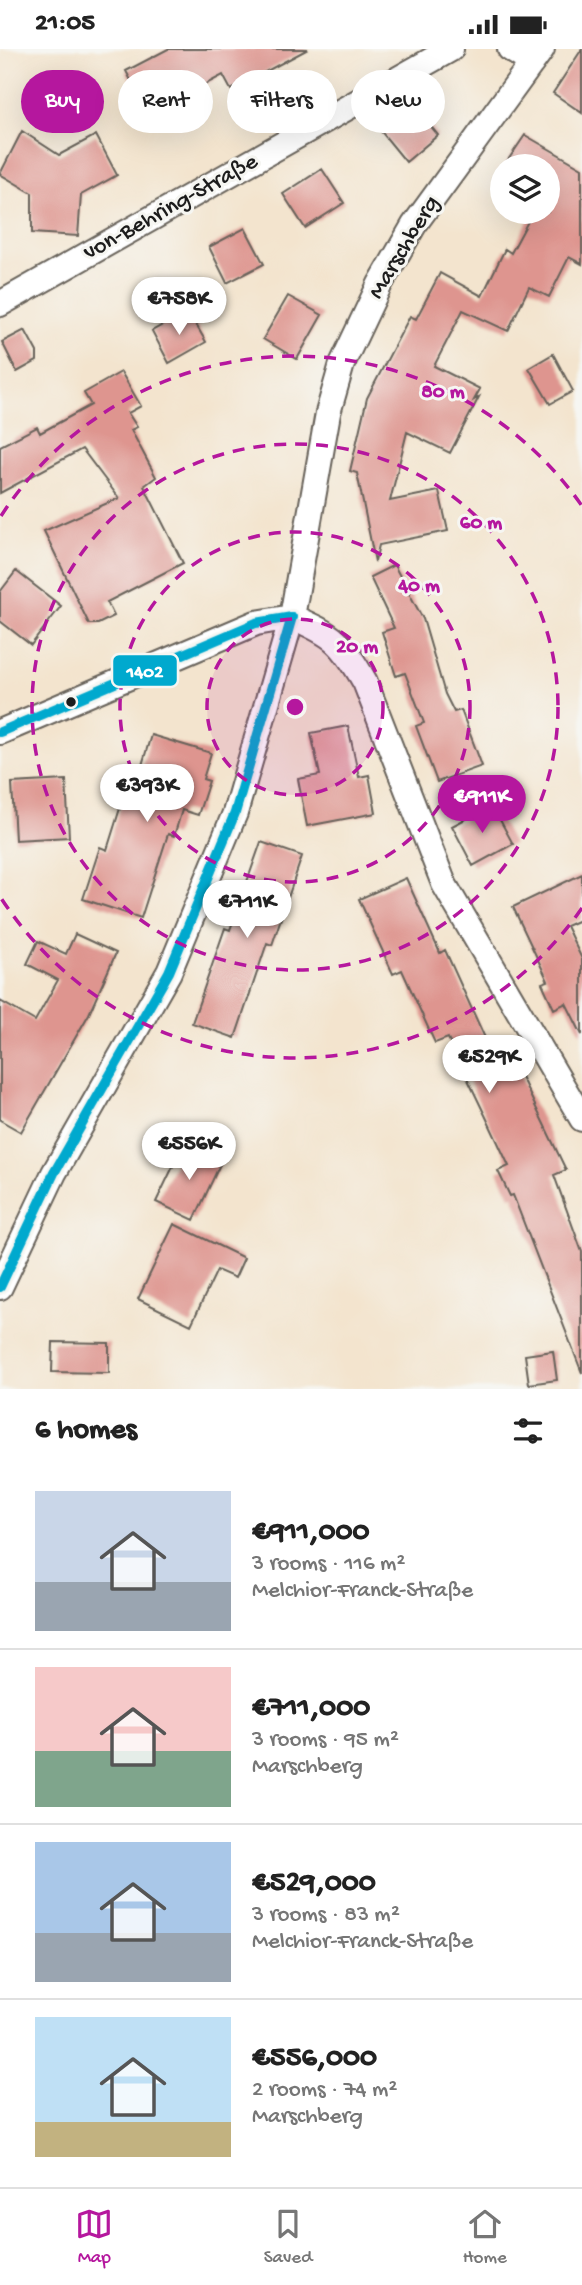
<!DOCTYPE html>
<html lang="en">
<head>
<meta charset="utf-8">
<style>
  :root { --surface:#fff; --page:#f6f6f6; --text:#222; --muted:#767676; --line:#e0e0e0; --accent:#b5179e }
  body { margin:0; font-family:"Gochi Hand",sans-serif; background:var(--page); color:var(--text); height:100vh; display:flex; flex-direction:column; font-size:26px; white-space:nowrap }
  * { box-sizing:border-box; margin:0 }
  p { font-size:23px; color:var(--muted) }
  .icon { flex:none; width:38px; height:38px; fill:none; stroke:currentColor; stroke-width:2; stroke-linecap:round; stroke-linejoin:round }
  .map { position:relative; height:1340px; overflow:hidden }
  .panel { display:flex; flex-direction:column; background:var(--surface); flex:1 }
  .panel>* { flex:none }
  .banner { position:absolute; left:21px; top:21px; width:541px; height:63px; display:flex; gap:14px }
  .controls { position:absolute; left:490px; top:105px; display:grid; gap:14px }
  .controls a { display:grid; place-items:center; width:70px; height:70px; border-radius:50%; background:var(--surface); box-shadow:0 7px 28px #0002; font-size:35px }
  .price { position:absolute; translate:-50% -60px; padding:0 16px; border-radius:24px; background:#fff; color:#222; font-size:23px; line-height:46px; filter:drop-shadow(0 2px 4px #0008) }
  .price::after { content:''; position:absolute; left:50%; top:42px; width:21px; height:16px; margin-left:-10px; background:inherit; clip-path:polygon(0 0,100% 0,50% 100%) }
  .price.on { background:var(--accent); color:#fff }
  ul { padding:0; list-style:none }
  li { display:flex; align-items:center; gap:21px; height:175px; padding:0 35px }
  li+li { border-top:2px solid var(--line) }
  li span { display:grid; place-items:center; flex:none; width:196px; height:140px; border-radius:0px; color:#555 }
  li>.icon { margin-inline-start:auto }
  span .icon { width:84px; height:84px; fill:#fffc; stroke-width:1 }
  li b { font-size:30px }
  h2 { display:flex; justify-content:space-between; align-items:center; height:84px; padding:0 35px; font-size:30px }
  .chip { padding:0 24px; border-radius:32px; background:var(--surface); box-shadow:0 7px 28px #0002; font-size:24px; line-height:63px }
  .chip.on { background:var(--accent); color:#fff }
  .status { display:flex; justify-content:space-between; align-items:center; height:49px; padding:0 35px; background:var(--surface); direction:ltr }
  .status svg { height:19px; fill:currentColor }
  .menu { display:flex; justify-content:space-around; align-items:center; height:98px; border-top:2px solid var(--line); background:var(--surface); font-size:19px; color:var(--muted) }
  .menu a { display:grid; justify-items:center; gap:4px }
  .menu .on { color:var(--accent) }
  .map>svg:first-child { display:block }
  .building { fill:#de958f }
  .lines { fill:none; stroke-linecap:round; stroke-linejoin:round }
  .minor-casing { stroke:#67625a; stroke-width:28 }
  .minor { stroke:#fff; stroke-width:24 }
  .bus-1-casing { stroke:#f6f6f2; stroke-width:16 }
  .bus-1 { stroke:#00a9ce; stroke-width:10 }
  .ring { fill:none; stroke:#b5179e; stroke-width:3.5; stroke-dasharray:12 9 }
  .bus-dot { fill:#1c1c1c; stroke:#f6f6f2; stroke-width:2.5 }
  .labels { text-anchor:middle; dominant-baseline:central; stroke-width:6; stroke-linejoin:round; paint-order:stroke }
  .street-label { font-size:24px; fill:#1c1c1c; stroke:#f6f6f2 }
  .centre { fill:#b5179e; stroke:#f6f6f2; stroke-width:3.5 }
  .ring-label { font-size:21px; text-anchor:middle; font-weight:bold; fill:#b5179e; stroke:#f6f6f2; stroke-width:6; stroke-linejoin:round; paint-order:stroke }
  .line-badge { stroke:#f6f6f2; stroke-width:2.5 }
  .badge-label { font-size:19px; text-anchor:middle; font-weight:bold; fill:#fff }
</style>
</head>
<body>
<div class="status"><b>21:05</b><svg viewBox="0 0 49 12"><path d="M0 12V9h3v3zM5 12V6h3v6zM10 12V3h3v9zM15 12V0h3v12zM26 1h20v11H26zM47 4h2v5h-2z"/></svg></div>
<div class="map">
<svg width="582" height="1340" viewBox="0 0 582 1340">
  <rect width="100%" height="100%" fill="#f6f6f2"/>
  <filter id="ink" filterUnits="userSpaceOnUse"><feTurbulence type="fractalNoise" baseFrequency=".0143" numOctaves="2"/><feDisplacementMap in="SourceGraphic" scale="14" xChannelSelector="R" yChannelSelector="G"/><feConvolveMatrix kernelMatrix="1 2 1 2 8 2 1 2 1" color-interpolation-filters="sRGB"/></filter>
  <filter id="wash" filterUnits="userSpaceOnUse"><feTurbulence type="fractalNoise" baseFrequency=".00686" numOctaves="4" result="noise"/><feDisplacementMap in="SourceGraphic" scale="28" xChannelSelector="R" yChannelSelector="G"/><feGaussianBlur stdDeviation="1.57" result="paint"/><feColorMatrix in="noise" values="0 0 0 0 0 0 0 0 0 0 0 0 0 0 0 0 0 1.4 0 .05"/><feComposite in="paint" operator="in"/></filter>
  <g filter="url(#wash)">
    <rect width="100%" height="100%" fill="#f3e4ce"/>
    <g id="blocks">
      <path class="building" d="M 168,0 L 308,0 L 231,41 L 223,26 L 149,65 L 126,22 Z
        M 582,0 L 582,64 L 553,44 Z
        M 411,53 L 438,86 L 406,113 L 379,80 Z
        M 22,82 L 59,106 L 96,86 L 117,126 L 81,146 L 78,187 L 32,184 L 32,144 L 0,125 Z
        M 525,86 L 582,119 L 582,215 L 569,208 L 549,248 L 529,238 L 508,282 L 463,261 L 434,317 L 480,340 L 474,351 L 479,348 L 450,404 L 407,383 L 390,452 L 439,442 L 448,482 L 379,496 L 375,513 L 357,424 L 350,422 L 367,349 L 410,267 L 416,270 L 440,224 L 482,247 L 505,200 L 511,204 L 533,163 L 548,163 L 548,117 L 504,117 Z
        M 322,120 L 344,154 L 305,179 L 283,145 Z
        M 245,179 L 264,215 L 227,234 L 209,198 Z
        M 288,247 L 322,266 L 297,310 L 263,290 Z
        M 188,262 L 206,293 L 169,314 L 152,282 Z
        M 25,281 L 37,303 L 37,312 L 17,323 L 2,293 Z
        M 553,305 L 573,342 L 550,355 L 529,319 Z
        M 121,323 L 141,357 L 128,364 L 137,378 L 131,381 L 156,428 L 144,437 L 183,514 L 107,553 L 114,567 L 98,575 L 89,575 L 44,482 L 119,449 L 82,400 L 0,444 L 0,397 L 37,378 L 40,384 L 91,356 L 84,344 Z
        M 394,516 L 423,570 L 445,645 L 454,663 L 461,661 L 482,717 L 437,733 L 416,677 L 424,674 L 405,624 L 396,627 L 382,583 L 394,579 L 370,528 Z
        M 16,522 L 61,557 L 31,596 L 0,572 L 0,543 Z
        M 348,677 L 359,728 L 369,726 L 376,764 L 307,777 L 298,730 L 320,726 L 311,684 Z
        M 151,686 L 211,704 L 203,730 L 209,732 L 198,766 L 182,761 L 174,787 L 168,785 L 141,869 L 83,850 L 100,798 L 107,801 L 132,721 L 140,723 Z
        M 66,731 L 69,788 L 15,791 L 12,734 Z
        M 492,756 L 513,795 L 473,817 L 452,777 Z
        M 261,793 L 302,807 L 272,896 L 267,894 L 235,989 L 192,974 L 225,879 L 230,881 Z
        M 582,825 L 582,870 L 566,877 L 582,910 L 582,986 L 566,954 L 554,960 L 542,934 L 548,932 L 513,858 Z
        M 406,829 L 440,904 L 445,901 L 490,1000 L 504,992 L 566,1121 L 554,1126 L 582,1203 L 582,1324 L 513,1146 L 510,1147 L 498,1122 L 509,1117 L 485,1066 L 448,989 L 435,994 L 402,921 L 393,925 L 359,850 Z
        M 75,885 L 116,904 L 89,965 L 21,1083 L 0,1071 L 0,952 L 35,972 L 58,931 L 27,915 L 38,892 L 66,905 Z
        M 192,1097 L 222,1111 L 194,1171 L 156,1153 L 180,1103 L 188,1106 Z
        M 174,1175 L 244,1209 L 235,1229 L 217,1221 L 191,1276 L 138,1250 Z
        M 53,1293 L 109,1294 L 109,1324 L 52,1323 Z
        M 553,1302 L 557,1331 L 529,1335 L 525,1306 Z"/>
    </g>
  </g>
  <g filter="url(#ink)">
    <use href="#blocks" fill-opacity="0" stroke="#67625a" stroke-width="2"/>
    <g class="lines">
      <defs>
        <path id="minor" d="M 510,0 L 532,14
          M 0,255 L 451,0
          M 292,568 C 334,586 342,593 365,633 L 444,835 L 582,1070
          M 0,683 L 256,574 L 292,568
          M 0,1238 L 54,1124 L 169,923 L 235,764 L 292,568 L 328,364 L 342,315 L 380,235 L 414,176 L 542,0"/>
      </defs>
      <use href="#minor" class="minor-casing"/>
      <use href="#minor" class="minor"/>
      <defs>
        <path id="bus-1" d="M 0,683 L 256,574 L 292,568
          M 0,1238 L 54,1124 L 169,923 L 235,764 L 292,568"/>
      </defs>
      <use href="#bus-1" class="bus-1-casing"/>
      <use href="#bus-1" class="bus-1"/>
    </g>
  </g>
  <circle cx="295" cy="658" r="88" fill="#b5179e" fill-opacity=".12"/>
  <g class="ring">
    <circle cx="295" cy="658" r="88"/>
    <circle cx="295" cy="658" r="175"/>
    <circle cx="295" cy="658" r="263"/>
    <path d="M582 859A350 350 0 0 1 1 849M1 467A350 350 0 0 1 582 457"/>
  </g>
  <circle class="bus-dot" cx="71" cy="653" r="6"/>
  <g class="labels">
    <g class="street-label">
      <text transform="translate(171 159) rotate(-29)">von-Behring-Straße</text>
      <text transform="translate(405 199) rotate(-59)">Marschberg</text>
    </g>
  </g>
  <circle cx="295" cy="658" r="10" class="centre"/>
  <g class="ring-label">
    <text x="443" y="348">80 m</text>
    <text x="481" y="479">60 m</text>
    <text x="419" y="542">40 m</text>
    <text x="357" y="603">20 m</text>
  </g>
  <rect class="line-badge" x="112" y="605" width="66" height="33" rx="7" fill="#00a9ce"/>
  <g class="badge-label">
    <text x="145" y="628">1402</text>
  </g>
</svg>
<div class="controls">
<a><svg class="icon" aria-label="layers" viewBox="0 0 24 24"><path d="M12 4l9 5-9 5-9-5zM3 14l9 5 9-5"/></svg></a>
</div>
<b class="price" style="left:179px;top:288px">€758K</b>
<b class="price" style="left:147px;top:775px">€393K</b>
<b class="price on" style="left:482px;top:786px">€911K</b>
<b class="price" style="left:247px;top:891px">€711K</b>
<b class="price" style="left:489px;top:1046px">€529K</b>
<b class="price" style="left:189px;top:1133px">€556K</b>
<div class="banner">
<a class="chip on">Buy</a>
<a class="chip">Rent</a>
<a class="chip">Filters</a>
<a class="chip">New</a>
</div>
</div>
<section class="panel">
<h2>6 homes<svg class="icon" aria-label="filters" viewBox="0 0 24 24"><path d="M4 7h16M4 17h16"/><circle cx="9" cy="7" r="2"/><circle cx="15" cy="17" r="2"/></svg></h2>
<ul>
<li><span style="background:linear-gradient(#c9d6e8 65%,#9aa5b1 0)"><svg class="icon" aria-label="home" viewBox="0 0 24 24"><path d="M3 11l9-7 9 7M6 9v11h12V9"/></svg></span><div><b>€911,000</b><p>3 rooms · 116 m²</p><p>Melchior-Franck-Straße</p></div></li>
<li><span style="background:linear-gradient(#f6c9c9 60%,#7fa58c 0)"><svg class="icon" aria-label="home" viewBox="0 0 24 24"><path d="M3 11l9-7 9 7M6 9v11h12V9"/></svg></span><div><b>€711,000</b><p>3 rooms · 95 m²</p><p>Marschberg</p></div></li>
<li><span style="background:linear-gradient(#a9c7e8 65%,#9aa5b1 0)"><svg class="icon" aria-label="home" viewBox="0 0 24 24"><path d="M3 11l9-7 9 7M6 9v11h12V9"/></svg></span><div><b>€529,000</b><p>3 rooms · 83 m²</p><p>Melchior-Franck-Straße</p></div></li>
<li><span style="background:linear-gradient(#bfe0f5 75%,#c2b280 0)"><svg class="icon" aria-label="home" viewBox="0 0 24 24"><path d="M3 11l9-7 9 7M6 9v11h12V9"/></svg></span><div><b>€556,000</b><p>2 rooms · 74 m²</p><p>Marschberg</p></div></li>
</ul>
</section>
<nav class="menu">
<a class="on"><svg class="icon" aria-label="map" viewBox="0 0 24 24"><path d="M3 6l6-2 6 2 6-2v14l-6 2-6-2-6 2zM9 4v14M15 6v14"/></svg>Map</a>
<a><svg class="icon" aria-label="saved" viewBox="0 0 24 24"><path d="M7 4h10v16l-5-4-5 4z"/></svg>Saved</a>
<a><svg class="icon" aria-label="home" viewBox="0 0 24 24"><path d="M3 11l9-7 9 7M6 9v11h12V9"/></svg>Home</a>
</nav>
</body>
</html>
